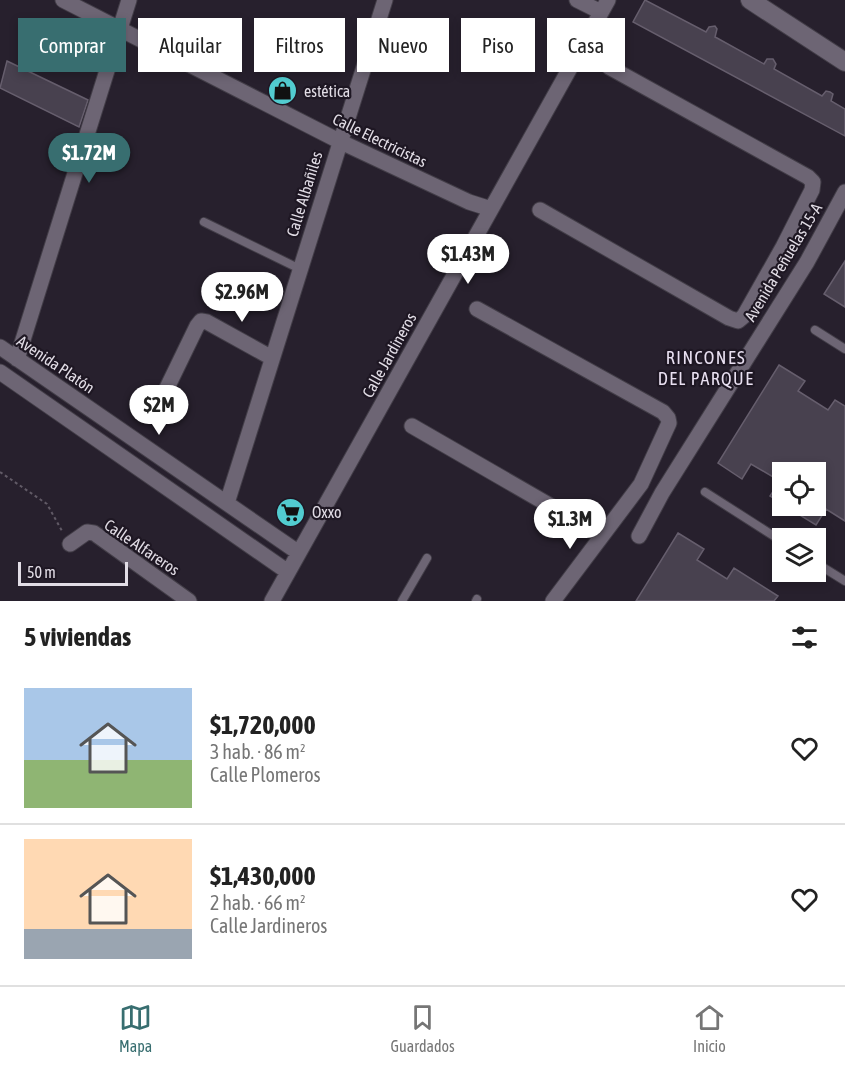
<!DOCTYPE html>
<html lang="es">
<head>
<meta charset="utf-8">
<style>
  :root { --surface:#fff; --page:#f6f6f6; --text:#222; --muted:#767676; --line:#e0e0e0; --accent:#386e70 }
  body { margin:0; font-family:"Asap Condensed",sans-serif; background:var(--page); color:var(--text); height:100vh; display:flex; flex-direction:column; font-size:22px; white-space:nowrap }
  * { box-sizing:border-box; margin:0 }
  p { font-size:20px; color:var(--muted) }
  .icon { flex:none; width:33px; height:33px; fill:none; stroke:currentColor; stroke-width:2; stroke-linecap:round; stroke-linejoin:round }
  .map { position:relative; height:601px; overflow:hidden }
  .side { display:flex; flex-direction:column; background:var(--surface); flex:1 }
  .side>* { flex:none }
  .guide { position:absolute; left:18px; top:18px; width:810px; height:54px; display:flex; gap:12px }
  .controls { position:absolute; left:772px; top:462px; display:grid; gap:12px }
  .controls a { display:grid; place-items:center; width:54px; height:54px; border-radius:0px; background:var(--surface); box-shadow:0 3px 9px #0003; font-size:30px }
  .scale { position:absolute; left:18px; bottom:15px; width:110px; box-sizing:border-box; padding-left:6px; border:3px solid #e2dde6; border-top:0; font-size:16px; line-height:21px; white-space:nowrap; color:#e2dde6; -webkit-text-stroke:4px #1e1723; paint-order:stroke }
  .price { position:absolute; translate:-50% -51px; padding:0 14px; border-radius:21px; background:#fff; color:#222; font-size:20px; line-height:39px; filter:drop-shadow(0 2px 3px #0008) }
  .price::after { content:''; position:absolute; left:50%; top:36px; width:18px; height:14px; margin-left:-9px; background:inherit; clip-path:polygon(0 0,100% 0,50% 100%) }
  .price.current { background:var(--accent); color:#fff }
  ul { padding:0; list-style:none }
  li { display:flex; align-items:center; gap:18px; height:150px; padding:0 24px }
  li+li { border-top:2px solid var(--line) }
  li span { display:grid; place-items:center; flex:none; width:168px; height:120px; border-radius:0px; color:#555 }
  li>.icon { margin-inline-start:auto }
  span .icon { width:72px; height:72px; fill:#fffc; stroke-width:1 }
  li b { font-size:26px }
  h2 { display:flex; justify-content:space-between; align-items:center; height:72px; padding:0 24px; font-size:26px }
  .pill { padding:0 21px; border-radius:0px; background:var(--surface); box-shadow:0 3px 9px #0003; font-size:21px; line-height:54px }
  .pill.current { background:var(--accent); color:#fff }
  .menu { display:flex; justify-content:space-around; align-items:center; height:84px; border-top:2px solid var(--line); background:var(--surface); font-size:16px; color:var(--muted) }
  .menu a { display:grid; justify-items:center; gap:3px }
  .menu .current { color:var(--accent) }
  .map>svg:first-child { display:block }
  .building { fill:#48414f; stroke:#665e6d; stroke-width:1.5 }
  .lines { fill:none; stroke-linecap:round; stroke-linejoin:round }
  .service-casing { stroke:#423d47; stroke-width:10 }
  .minor-casing { stroke:#423d47; stroke-width:17 }
  .tertiary-casing { stroke:#423d47; stroke-width:20 }
  .path { stroke:#615a66; stroke-width:2; stroke-dasharray:3 3; stroke-linecap:butt }
  .service { stroke:#6d6574; stroke-width:8 }
  .minor { stroke:#6d6574; stroke-width:15 }
  .tertiary { stroke:#6d6574; stroke-width:18 }
  .labels { text-anchor:middle; dominant-baseline:central; stroke-width:4.5; stroke-linejoin:round; paint-order:stroke }
  .poi-label { font-size:16px; fill:#e2dde6; stroke:#1e1723; text-anchor:start }
  .street-label { font-size:16px; fill:#e2dde6; stroke:#1e1723 }
  .neighbourhood-label { font-size:18px; letter-spacing:1.5px; fill:#e9e0f1; stroke:#1e1723 }
</style>
</head>
<body>
<div class="map">
<svg width="845" height="601" viewBox="0 0 845 601">
  <rect width="100%" height="100%" fill="#27202d"/>
  <path class="building" d="M 645,0 L 706,32 L 709,27 L 715,26 L 717,29 L 715,37 L 717,38 L 764,64 L 767,59 L 773,59 L 776,64 L 774,69 L 822,96 L 826,91 L 830,92 L 833,94 L 831,101 L 845,109 L 845,136 L 633,22 Z
    M 7,61 L 88,100 L 79,127 L 0,88 Z
    M 845,261 L 845,307 L 824,294 Z
    M 779,365 L 805,381 L 798,391 L 828,410 L 835,400 L 845,406 L 845,521 L 826,509 L 816,525 L 785,506 L 816,506 L 816,472 L 783,472 L 783,504 L 770,496 L 780,481 L 751,464 L 742,479 L 718,463 Z
    M 678,533 L 704,549 L 697,560 L 727,579 L 734,568 L 778,596 L 774,601 L 636,601 Z"/>
  <g class="lines">
    <defs>
      <path id="service" d="M 204,222 L 300,269
        M 815,330 L 845,349
        M 705,492 L 783,542
        M 816,563 L 845,581
        M 402,601 L 427,558
        M 476,601 L 477,599"/>
      <path id="minor" d="M 63,0 L 339,141 L 469,202 L 491,209
        M 577,0 L 601,12
        M 540,210 L 729,318 L 738,321 L 744,316 L 783,247 L 812,190 L 813,182 L 808,177 L 609,67
        M 477,309 L 663,412 L 668,418 L 669,423 L 641,484 L 553,601
        M 0,347 L 299,553
        M 17,359 L 129,0
        M 0,372 L 288,572
        M 165,392 L 197,326 L 201,321 L 207,322 L 272,358
        M 412,426 L 601,535
        M 227,503 L 385,0
        M 639,536 L 662,493 L 807,262 L 845,192
        M 70,544 L 87,532 L 94,533 L 189,601
        M 272,601 L 608,0"/>
      <path id="tertiary" d="M 750,0 L 845,62"/>
    </defs>
    <use href="#service" class="service-casing"/>
    <use href="#minor" class="minor-casing"/>
    <use href="#tertiary" class="tertiary-casing"/>
    <path class="path" d="M 0,472 L 47,504 L 62,531"/>
    <use href="#service" class="service"/>
    <use href="#minor" class="minor"/>
    <use href="#tertiary" class="tertiary"/>
  </g>
  <defs>
    <symbol id="shop-disc" viewBox="-11 -11 22 22"><circle r="9.5" fill="#52ccd0" stroke="#1e1723"/><path d="M-5-2.5h2.3a2.7 3.5 0 0 1 5.4 0H5L5.5 6h-11ZM-1.5-2.5h3a1.5 2.3 0 0 0-3 0Z" fill="#111"/></symbol>
    <symbol id="supermarket-disc" viewBox="-11 -11 22 22"><circle r="9.5" fill="#52ccd0" stroke="#1e1723"/><path d="M-6-5.5h2.5l.6 2H6L4.5 2H-2.5L-4.4-4H-6ZM-1.5 3.2a1.3 1.3 0 1 0 .1 0ZM3 3.2a1.3 1.3 0 1 0 .1 0Z" fill="#111"/></symbol>
  </defs>
  <g fill-rule="evenodd">
    <use href="#shop-disc" x="266" y="74" width="33" height="33"/>
    <use href="#supermarket-disc" x="274" y="496" width="33" height="33"/>
  </g>
  <g class="labels">
    <g class="poi-label">
      <text x="304" y="91">estética</text>
      <text x="312" y="512">Oxxo</text>
    </g>
    <g class="street-label">
      <text transform="translate(380 140) rotate(26)">Calle Electricistas</text>
      <text transform="translate(304 194) rotate(-73)">Calle Albañiles</text>
      <text transform="translate(783 262) rotate(-59)">Avenida Peñuelas 15-A</text>
      <text transform="translate(389 355) rotate(-61)">Calle Jardineros</text>
      <text transform="translate(56 364) rotate(34)">Avenida Platón</text>
      <text transform="translate(142 547) rotate(34)">Calle Alfareros</text>
    </g>
    <g class="neighbourhood-label">
      <text x="706" y="357">RINCONES<tspan x="706" dy="21">DEL PARQUE</tspan></text>
    </g>
  </g>
</svg>
<div class="controls">
<a><svg class="icon" aria-label="locate" viewBox="0 0 24 24"><circle cx="12" cy="12" r="6"/><path d="M12 2v4M12 18v4M2 12h4M18 12h4"/></svg></a>
<a><svg class="icon" aria-label="layers" viewBox="0 0 24 24"><path d="M12 4l9 5-9 5-9-5zM3 14l9 5 9-5"/></svg></a>
</div>
<div class="scale">50 m</div>
<b class="price current" style="left:89px;top:184px">$1.72M</b>
<b class="price" style="left:468px;top:285px">$1.43M</b>
<b class="price" style="left:242px;top:323px">$2.96M</b>
<b class="price" style="left:159px;top:436px">$2M</b>
<b class="price" style="left:570px;top:550px">$1.3M</b>
<div class="guide">
<a class="pill current">Comprar</a>
<a class="pill">Alquilar</a>
<a class="pill">Filtros</a>
<a class="pill">Nuevo</a>
<a class="pill">Piso</a>
<a class="pill">Casa</a>
</div>
</div>
<section class="side">
<h2>5 viviendas<svg class="icon" aria-label="filters" viewBox="0 0 24 24"><path d="M4 7h16M4 17h16"/><circle cx="9" cy="7" r="2"/><circle cx="15" cy="17" r="2"/></svg></h2>
<ul>
<li><span style="background:linear-gradient(#a9c7e8 60%,#8fb573 0)"><svg class="icon" aria-label="home" viewBox="0 0 24 24"><path d="M3 11l9-7 9 7M6 9v11h12V9"/></svg></span><div><b>$1,720,000</b><p>3 hab. · 86 m²</p><p>Calle Plomeros</p></div><svg class="icon" aria-label="heart" viewBox="0 0 24 24"><path d="M12 20l-8-8c-3-5 5-10 8-4 3-6 11-1 8 4z"/></svg></li>
<li><span style="background:linear-gradient(#ffd9b3 75%,#9aa5b1 0)"><svg class="icon" aria-label="home" viewBox="0 0 24 24"><path d="M3 11l9-7 9 7M6 9v11h12V9"/></svg></span><div><b>$1,430,000</b><p>2 hab. · 66 m²</p><p>Calle Jardineros</p></div><svg class="icon" aria-label="heart" viewBox="0 0 24 24"><path d="M12 20l-8-8c-3-5 5-10 8-4 3-6 11-1 8 4z"/></svg></li>
</ul>
</section>
<nav class="menu">
<a class="current"><svg class="icon" aria-label="map" viewBox="0 0 24 24"><path d="M3 6l6-2 6 2 6-2v14l-6 2-6-2-6 2zM9 4v14M15 6v14"/></svg>Mapa</a>
<a><svg class="icon" aria-label="saved" viewBox="0 0 24 24"><path d="M7 4h10v16l-5-4-5 4z"/></svg>Guardados</a>
<a><svg class="icon" aria-label="home" viewBox="0 0 24 24"><path d="M3 11l9-7 9 7M6 9v11h12V9"/></svg>Inicio</a>
</nav>
</body>
</html>
